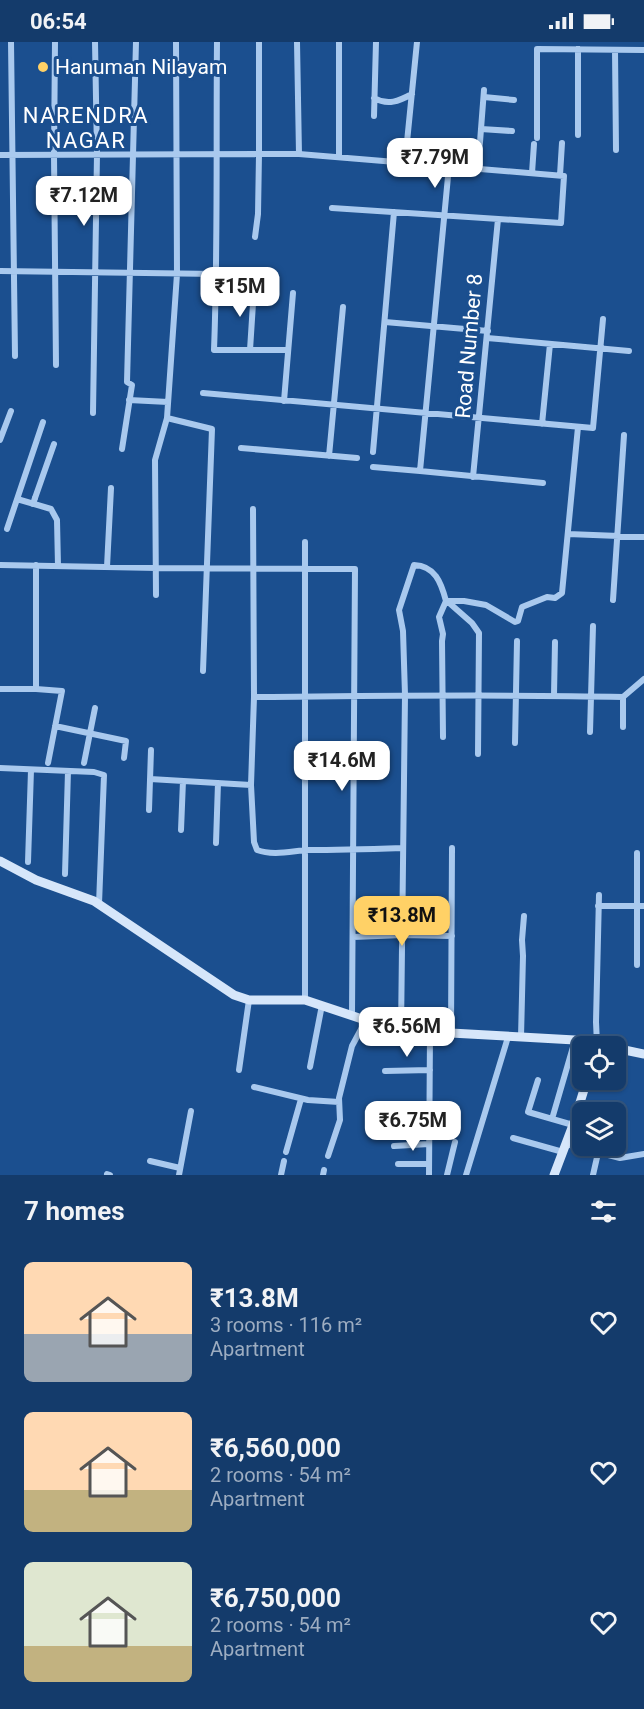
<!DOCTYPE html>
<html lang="en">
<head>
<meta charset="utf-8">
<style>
  :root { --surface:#143b6b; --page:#214673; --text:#f1f3f6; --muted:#9dadc1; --line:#33557e; --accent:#ffd166 }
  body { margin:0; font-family:Roboto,sans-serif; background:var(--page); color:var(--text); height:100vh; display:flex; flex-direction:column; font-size:22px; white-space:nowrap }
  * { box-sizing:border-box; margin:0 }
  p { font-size:20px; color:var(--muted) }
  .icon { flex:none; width:33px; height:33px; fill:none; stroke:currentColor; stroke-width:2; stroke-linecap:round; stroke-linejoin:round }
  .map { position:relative; height:1133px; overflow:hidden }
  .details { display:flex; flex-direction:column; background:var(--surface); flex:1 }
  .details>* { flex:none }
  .fabs { position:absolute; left:572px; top:994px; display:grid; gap:12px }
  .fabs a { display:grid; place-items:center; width:54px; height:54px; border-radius:9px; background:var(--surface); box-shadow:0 2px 4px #0004,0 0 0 2px var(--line); font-size:30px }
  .price { position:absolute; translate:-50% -51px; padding:0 14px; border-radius:12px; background:#fff; color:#222; font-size:20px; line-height:39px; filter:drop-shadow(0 2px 3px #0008) }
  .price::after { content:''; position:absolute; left:50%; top:36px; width:18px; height:14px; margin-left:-9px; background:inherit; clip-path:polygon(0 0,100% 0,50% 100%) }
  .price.active { background:var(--accent); color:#111 }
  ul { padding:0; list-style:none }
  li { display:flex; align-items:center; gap:18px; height:150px; padding:0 24px }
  li span { display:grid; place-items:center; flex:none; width:168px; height:120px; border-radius:9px; color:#555 }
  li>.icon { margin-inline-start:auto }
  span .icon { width:72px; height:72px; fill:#fffc; stroke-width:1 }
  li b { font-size:26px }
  h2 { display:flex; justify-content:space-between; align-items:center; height:72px; padding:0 24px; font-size:26px }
  .status { display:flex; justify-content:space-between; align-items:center; height:42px; padding:0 30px; background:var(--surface); direction:ltr }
  .status svg { height:16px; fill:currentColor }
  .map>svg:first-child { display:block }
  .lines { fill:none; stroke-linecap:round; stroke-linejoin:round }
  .street { stroke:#a9c9ee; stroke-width:6 }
  .secondary { stroke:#d6e6fa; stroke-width:9 }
  .street-bridge { stroke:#a9c9ee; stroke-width:6 }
  .poi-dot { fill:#ffd166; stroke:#1b4f8f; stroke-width:2 }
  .labels { text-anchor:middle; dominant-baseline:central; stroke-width:6; stroke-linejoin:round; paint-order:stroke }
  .poi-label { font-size:21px; fill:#fff; stroke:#1b4f8f; text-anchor:start }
  .street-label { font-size:21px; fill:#fff; stroke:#1b4f8f }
  .neighbourhood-label { font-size:22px; letter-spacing:1.5px; fill:#fff; stroke:#1b4f8f }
</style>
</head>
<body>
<div class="status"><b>06:54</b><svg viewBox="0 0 49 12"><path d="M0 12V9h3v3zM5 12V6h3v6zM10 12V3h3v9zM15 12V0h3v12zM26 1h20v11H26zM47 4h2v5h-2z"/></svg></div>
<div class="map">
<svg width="644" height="1133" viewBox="0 0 644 1133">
  <rect width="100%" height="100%" fill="#1b4f8f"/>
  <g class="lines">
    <path class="street" d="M 11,0 L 15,314
      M 55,0 L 54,113 L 56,323
      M 217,0 C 216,103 218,205 214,308 L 288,308
      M 297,0 L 299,112 L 564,134 L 561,181 L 332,166
      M 615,8 L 616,108
      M 484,55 L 514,58
      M 374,56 C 388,64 399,59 412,52
      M 374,74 L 376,0
      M 481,87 L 512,89
      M 578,93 L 578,7
      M 537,96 L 537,7 L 644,8
      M 0,113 L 259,112 L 259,0
      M 339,115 L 339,0
      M 405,120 L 417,0
      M 449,124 L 420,429 L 543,441
      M 478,126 L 484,48
      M 532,131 L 534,102
      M 560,133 L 562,101
      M 255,195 L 258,172 L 259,112 L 299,112
      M 0,229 L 217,232 L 242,235
      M 385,280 L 488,289
      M 487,296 L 629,309
      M 250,308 L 254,246
      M 203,351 L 593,386 L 603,277
      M 129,358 L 168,360
      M 284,359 L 293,251
      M 93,371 L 97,112 L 95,0
      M 167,376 L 212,387 L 203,629
      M 542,382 L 550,302
      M 0,398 L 11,369
      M 241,406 L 357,416
      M 122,407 L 132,343 L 127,340 L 136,0
      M 373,410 L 394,170
      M 329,414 L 343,265
      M 373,425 L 420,429
      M 473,435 L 498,177
      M 35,456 L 54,402
      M 17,457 L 51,467 L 57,478 L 58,524
      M 253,467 L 254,655 C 377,654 500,652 623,655
      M 7,487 L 43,380
      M 568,492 L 644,495
      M 305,500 L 305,958
      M 0,523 L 157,526 L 355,527 L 352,973
      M 107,525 L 111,446
      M 156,553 L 155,418 L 167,376 L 177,232 L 176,0
      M 613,558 L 624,393
      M 446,559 L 464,559 L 486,563 L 515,580 L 518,579 L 522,565 L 547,555 L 555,556 L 562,551 L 578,385
      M 447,559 L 472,581 L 479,591 L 478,712
      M 0,647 L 36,647 L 36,523
      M 36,647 L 62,649 L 48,721
      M 554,653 L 555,600
      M 55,684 L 126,699 L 124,716
      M 623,685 L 623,655 L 644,637
      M 590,690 L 593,584
      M 515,701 L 517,599
      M 84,721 L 95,666
      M 0,726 L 94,730 L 104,733 L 99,862
      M 150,737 L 251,743 L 254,800 L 257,808 C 273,814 292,809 308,808 C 340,808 372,807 403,806
      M 251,743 L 254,655
      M 149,768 L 151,708
      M 181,788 L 183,739
      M 216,801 L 218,741
      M 637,811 L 637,923
      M 28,820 L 31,728
      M 65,832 L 68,729
      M 598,864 L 644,864
      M 353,895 L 402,893 L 452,894
      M 401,990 L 405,653 L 403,589 L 399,568 L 414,523 C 435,524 441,540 446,559 L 439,575 L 443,592 L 442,599 L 443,695
      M 451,991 L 452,806
      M 521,995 L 523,914 L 522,898 L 524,874
      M 597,1002 L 596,980 L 599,853
      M 310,1025 L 322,963
      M 239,1028 L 249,958
      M 385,1029 L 430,1028
      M 538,1038 L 528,1070 L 573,1083
      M 254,1045 L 308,1058 L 339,1060
      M 552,1077 L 575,998
      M 394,1082 L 429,1080
      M 513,1096 L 563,1110
      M 566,1102 L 620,1116 L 644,1112
      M 394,1104 L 429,1102
      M 286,1110 L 301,1057
      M 328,1114 L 340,1078 L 339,1056 L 352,1004 L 366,978
      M 150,1119 L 180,1126
      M 398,1122 L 429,1122
      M 107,1132 L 110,1133
      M 179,1133 L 191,1069
      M 281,1133 L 284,1119
      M 323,1133 L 324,1128
      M 429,1133 L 430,992
      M 447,1133 L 455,1100
      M 466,1133 L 508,995
      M 593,1133 L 598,1111"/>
    <path class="secondary" d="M 0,819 L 36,838 L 94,859 L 234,953 L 249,958 L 305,958 L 401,990 L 430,992 L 451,991 L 575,998 L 612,1005
      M 615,1006 L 644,1012
      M 554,1133 L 573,1083 L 587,1038"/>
    <path class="street-bridge" d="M 33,462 L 35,456"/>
  </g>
  <circle class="poi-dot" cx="43" cy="25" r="6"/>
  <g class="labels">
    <g class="poi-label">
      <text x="55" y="25">Hanuman Nilayam</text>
    </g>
    <g class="street-label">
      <text transform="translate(469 304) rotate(-85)">Road Number 8</text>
    </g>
    <g class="neighbourhood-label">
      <text x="86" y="73">NARENDRA<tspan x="86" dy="25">NAGAR</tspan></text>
    </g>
  </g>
</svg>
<div class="fabs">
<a><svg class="icon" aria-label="locate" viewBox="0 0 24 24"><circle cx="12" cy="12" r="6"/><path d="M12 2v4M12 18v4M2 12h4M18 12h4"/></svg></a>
<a><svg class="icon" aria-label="layers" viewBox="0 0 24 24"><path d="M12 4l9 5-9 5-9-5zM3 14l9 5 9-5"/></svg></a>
</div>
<b class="price" style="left:435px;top:147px">₹7.79M</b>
<b class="price" style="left:84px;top:185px">₹7.12M</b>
<b class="price" style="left:240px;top:276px">₹15M</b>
<b class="price" style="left:342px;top:750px">₹14.6M</b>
<b class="price active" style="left:402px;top:905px">₹13.8M</b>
<b class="price" style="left:407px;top:1016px">₹6.56M</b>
<b class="price" style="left:413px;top:1110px">₹6.75M</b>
</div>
<section class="details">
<h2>7 homes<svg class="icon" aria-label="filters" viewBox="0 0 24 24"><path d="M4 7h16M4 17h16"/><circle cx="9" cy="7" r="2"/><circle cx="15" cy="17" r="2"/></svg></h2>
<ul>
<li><span style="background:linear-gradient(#ffd9b3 60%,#9aa5b1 0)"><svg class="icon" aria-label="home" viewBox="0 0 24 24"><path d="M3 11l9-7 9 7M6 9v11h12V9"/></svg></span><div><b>₹13.8M</b><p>3 rooms · 116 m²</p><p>Apartment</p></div><svg class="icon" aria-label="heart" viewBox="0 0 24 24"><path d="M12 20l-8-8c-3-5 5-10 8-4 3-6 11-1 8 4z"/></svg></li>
<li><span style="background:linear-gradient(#ffd9b3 65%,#c2b280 0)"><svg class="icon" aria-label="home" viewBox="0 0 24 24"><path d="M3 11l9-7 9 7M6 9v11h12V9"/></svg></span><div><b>₹6,560,000</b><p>2 rooms · 54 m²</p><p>Apartment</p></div><svg class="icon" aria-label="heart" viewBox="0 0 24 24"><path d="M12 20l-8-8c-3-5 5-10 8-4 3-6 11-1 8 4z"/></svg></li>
<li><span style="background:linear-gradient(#dfe7d0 70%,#c2b280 0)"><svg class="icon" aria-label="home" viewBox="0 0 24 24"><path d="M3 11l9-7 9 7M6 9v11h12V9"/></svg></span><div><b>₹6,750,000</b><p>2 rooms · 54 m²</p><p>Apartment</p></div><svg class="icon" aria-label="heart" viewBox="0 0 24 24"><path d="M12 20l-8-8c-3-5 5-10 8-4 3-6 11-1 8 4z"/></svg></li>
</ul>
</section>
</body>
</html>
